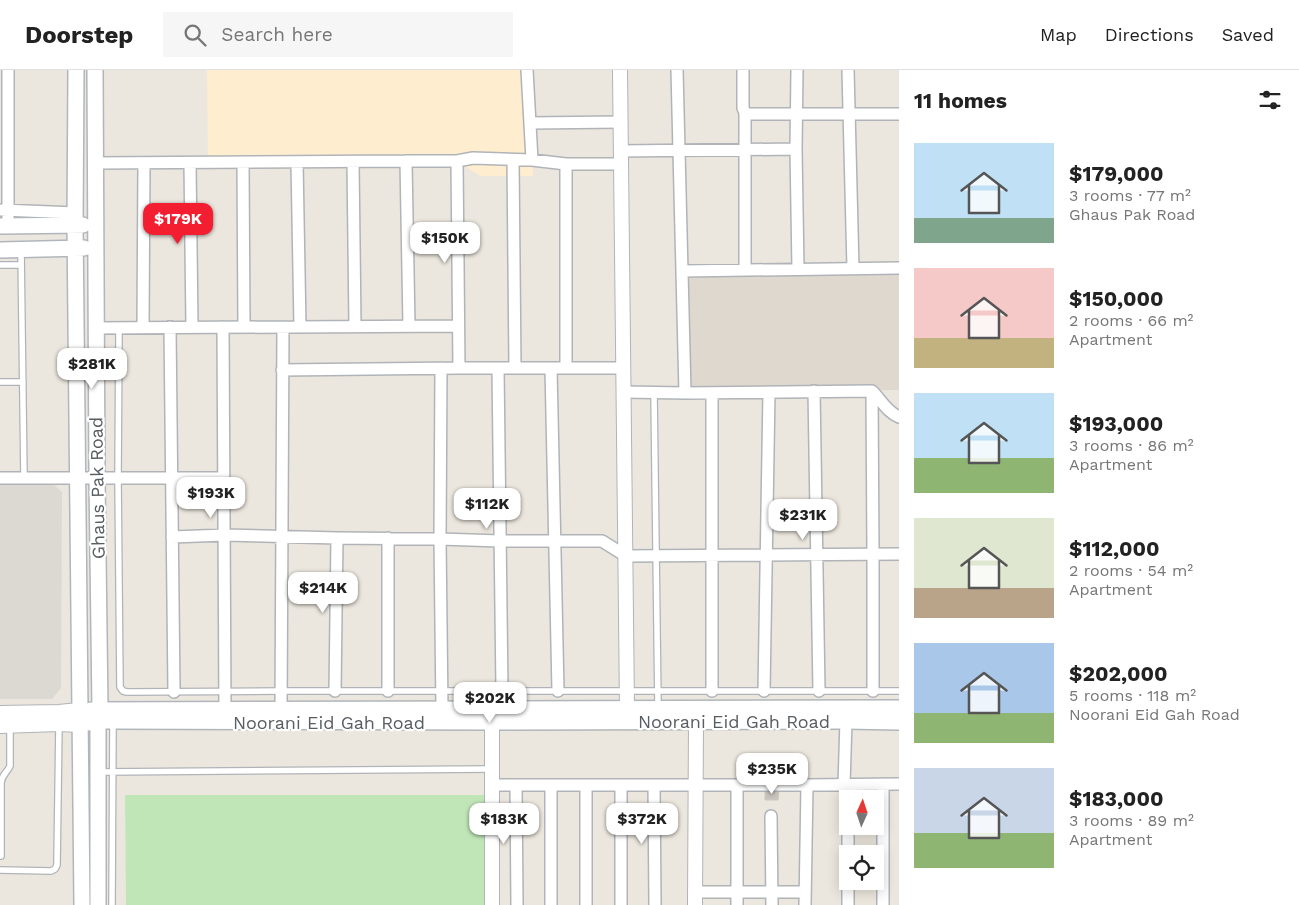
<!DOCTYPE html>
<html lang="en">
<head>
<meta charset="utf-8">
<style>
  :root { --surface:#fff; --page:#f6f6f6; --text:#222; --muted:#767676; --line:#e0e0e0; --accent:#f31e2f }
  body { margin:0; font-family:"Work Sans",sans-serif; background:var(--page); color:var(--text); height:100vh; display:flex; flex-direction:column; font-size:19px; white-space:nowrap }
  * { box-sizing:border-box; margin:0 }
  p { font-size:16px; color:var(--muted) }
  .icon { flex:none; width:28px; height:28px; fill:none; stroke:currentColor; stroke-width:2; stroke-linecap:round; stroke-linejoin:round }
  .map { position:relative; flex:1; overflow:hidden }
  .sheet { display:flex; flex-direction:column; background:var(--surface); width:400px }
  .sheet>* { flex:none }
  .needle { width:32px; rotate:3deg }
  .controls { position:absolute; left:839px; top:720px; display:grid; gap:10px }
  .controls a { display:grid; place-items:center; width:45px; height:45px; border-radius:0px; background:var(--surface); box-shadow:0 2px 12px #0003; font-size:25px }
  .price { position:absolute; translate:-50% -42px; padding:0 11px; border-radius:10px; background:#fff; color:#222; font-size:16px; line-height:32px; filter:drop-shadow(0 1px 2px #0008) }
  .price::after { content:''; position:absolute; left:50%; top:30px; width:15px; height:11px; margin-left:-8px; background:inherit; clip-path:polygon(0 0,100% 0,50% 100%) }
  .price.on { background:var(--accent); color:#fff }
  ul { padding:0; list-style:none }
  li { display:flex; align-items:center; gap:15px; height:125px; padding:0 15px }
  li span { display:grid; place-items:center; flex:none; width:140px; height:100px; border-radius:0px; color:#555 }
  li>.icon { margin-inline-start:auto }
  span .icon { width:60px; height:60px; fill:#fffc; stroke-width:1 }
  li b { font-size:21px }
  h2 { display:flex; justify-content:space-between; align-items:center; height:60px; padding:0 15px; font-size:21px }
  header { display:flex; align-items:center; gap:30px; box-sizing:border-box; height:70px; padding:0 25px; background:var(--surface); border-bottom:1px solid var(--line) }
  header strong { font-size:24px }
  nav { display:flex; gap:28px; margin-inline-start:auto; font-size:18px }
  .search { width:350px; height:45px; background:var(--page); display:flex; align-items:center; gap:12px; box-sizing:border-box; padding:0 18px; border-radius:0px; color:var(--muted); font-size:19px }
  main { display:flex; flex:1; min-height:0 }
  .map>svg:first-child { display:block }
  .commercial { fill:#ffedd0 }
  .industrial { fill:#dcd9d3 }
  .education { fill:#ded8cf }
  .green { fill:#c0e6b8 }
  .building { fill:#c9c4bd; stroke:#d1c7bc }
  .lines { fill:none; stroke-linecap:round; stroke-linejoin:round }
  .service-casing { stroke:#b0b4b8; stroke-width:8 }
  .minor-casing { stroke:#b0b4b8; stroke-width:14 }
  .tertiary-casing { stroke:#b0b4b8; stroke-width:16 }
  .secondary-casing { stroke:#b0b6bb; stroke-width:18 }
  .service { stroke:#fff; stroke-width:5.5 }
  .minor { stroke:#fff; stroke-width:11 }
  .tertiary { stroke:#fff; stroke-width:14 }
  .secondary { stroke:#fff; stroke-width:15 }
  .labels { text-anchor:middle; dominant-baseline:central; stroke-width:4.5; stroke-linejoin:round; paint-order:stroke }
  .street-label { font-size:18px; fill:#585d61; stroke:#fff }
</style>
</head>
<body>
<header>
<strong>Doorstep</strong>
<div class="search"><svg class="icon" aria-label="search" viewBox="0 0 24 24"><circle cx="10" cy="10" r="6"/><path d="M15 15l6 6"/></svg>Search here</div>
<nav><a>Map</a><a>Directions</a><a>Saved</a></nav>
</header>
<main>
<div class="map">
<svg width="899" height="835" viewBox="0 0 899 835">
  <rect width="100%" height="100%" fill="#ece7de"/>
  <path class="commercial" d="M 207,0 L 527,0 L 533,106 L 481,106 L 455,91 L 208,93 Z"/>
  <path class="industrial" d="M 0,413 L 52,413 L 62,422 L 61,618 L 52,629 L 0,629 Z"/>
  <path class="education" d="M 899,198 L 899,320 L 685,323 L 682,201 Z"/>
  <path class="green" d="M 125,725 L 492,725 L 492,835 L 126,835 Z"/>
  <path class="building" d="M 765,720 L 779,721 L 778,730 L 765,730 Z"/>
  <g class="lines">
    <defs>
      <path id="service" d="M 21,181 L 24,408
        M 0,195 L 21,195
        M 119,257 L 118,408 L 120,617 L 123,621 L 127,622 L 281,621 L 899,621
        M 0,312 L 23,312
        M 654,322 L 658,637
        M 100,702 L 491,699
        M 1,786 L 1,713 C 2,704 7,703 10,696 L 10,656
        M 0,800 L 51,801 L 55,799 L 57,795 L 59,654
        M 112,835 L 113,652"/>
      <path id="minor" d="M 8,0 L 8,156
        M 527,0 L 532,90
        M 677,0 L 685,323
        M 743,0 L 743,38 L 745,43 L 745,200
        M 797,0 L 796,79 L 798,199
        M 848,0 L 853,198
        M 745,43 L 748,44 L 899,44
        M 530,53 L 621,52
        M 621,81 L 796,79
        M 513,90 L 515,298
        M 406,91 L 409,256
        M 457,91 L 459,298
        M 243,92 L 244,257
        M 297,92 L 300,257
        M 353,92 L 355,256
        M 95,93 L 406,91 L 457,91 L 473,88 L 532,90 L 566,94 L 622,94
        M 190,93 L 192,257
        M 566,94 L 566,298
        M 2,140 L 75,143
        M 682,201 L 899,198
        M 143,257 L 144,93
        M 170,257 L 174,622
        M 223,257 L 225,640
        M 96,258 L 458,256
        M 441,298 L 440,469 L 442,640
        M 498,298 L 502,621
        M 551,298 L 558,621
        M 282,300 L 459,298 L 624,298
        M 814,321 L 819,621
        M 872,321 L 873,484 L 873,621
        M 624,322 L 685,323 L 872,321 C 881,330 887,342 899,347
        M 712,323 L 712,621
        M 0,408 L 224,408
        M 172,467 L 225,465 L 337,468 L 440,469 L 500,471 L 602,471 L 626,486 L 899,484
        M 335,621 L 337,468
        M 388,621 L 388,468
        M 764,621 L 769,322
        M 281,640 L 283,257
        M 492,715 L 807,715 L 899,714
        M 516,715 L 517,835
        M 551,715 L 551,835
        M 586,715 L 586,835
        M 621,715 L 621,835
        M 654,715 L 655,835
        M 844,715 L 846,651
        M 848,729 L 848,715
        M 771,746 L 772,835
        M 848,784 L 848,756
        M 696,822 L 805,822
        M 737,835 L 737,715
        M 805,835 L 807,715
        M 848,835 L 848,811
        M 883,835 L 883,714"/>
      <path id="tertiary" d="M 620,0 L 627,638
        M 0,643 L 59,642 L 79,640
        M 0,656 L 59,654 L 80,655
        M 492,835 L 492,652
        M 695,835 L 696,651"/>
      <path id="secondary" d="M 76,0 L 75,155 L 82,835
        M 95,0 L 97,408 L 100,639 L 98,651 L 98,835
        M 0,156 L 83,155
        M 0,180 L 84,178
        M 91,640 L 899,638
        M 88,653 L 98,651 L 113,651 L 492,652 L 846,651 L 899,652"/>
    </defs>
    <use href="#service" class="service-casing"/>
    <use href="#minor" class="minor-casing"/>
    <use href="#tertiary" class="tertiary-casing"/>
    <use href="#secondary" class="secondary-casing"/>
    <use href="#service" class="service"/>
    <use href="#minor" class="minor"/>
    <use href="#tertiary" class="tertiary"/>
    <use href="#secondary" class="secondary"/>
  </g>
  <g class="labels">
    <g class="street-label">
      <text transform="translate(97 418) rotate(-91)">Ghaus Pak Road</text>
      <text x="734" y="651">Noorani Eid Gah Road</text>
      <text x="329" y="652">Noorani Eid Gah Road</text>
    </g>
  </g>
</svg>
<div class="controls">
<a><svg class="needle" viewBox="-14 -14 28 28"><path d="M0-13l5 13h-10z" fill="#e53935"/><path d="M0 13l5-13h-10z" fill="#767676"/></svg></a>
<a><svg class="icon" aria-label="locate" viewBox="0 0 24 24"><circle cx="12" cy="12" r="6"/><path d="M12 2v4M12 18v4M2 12h4M18 12h4"/></svg></a>
</div>
<b class="price on" style="left:178px;top:175px">$179K</b>
<b class="price" style="left:445px;top:194px">$150K</b>
<b class="price" style="left:92px;top:320px">$281K</b>
<b class="price" style="left:211px;top:449px">$193K</b>
<b class="price" style="left:487px;top:460px">$112K</b>
<b class="price" style="left:803px;top:471px">$231K</b>
<b class="price" style="left:323px;top:544px">$214K</b>
<b class="price" style="left:490px;top:654px">$202K</b>
<b class="price" style="left:772px;top:725px">$235K</b>
<b class="price" style="left:504px;top:775px">$183K</b>
<b class="price" style="left:642px;top:775px">$372K</b>
</div>
<section class="sheet">
<h2>11 homes<svg class="icon" aria-label="filters" viewBox="0 0 24 24"><path d="M4 7h16M4 17h16"/><circle cx="9" cy="7" r="2"/><circle cx="15" cy="17" r="2"/></svg></h2>
<ul>
<li><span style="background:linear-gradient(#bfe0f5 75%,#7fa58c 0)"><svg class="icon" aria-label="home" viewBox="0 0 24 24"><path d="M3 11l9-7 9 7M6 9v11h12V9"/></svg></span><div><b>$179,000</b><p>3 rooms · 77 m²</p><p>Ghaus Pak Road</p></div></li>
<li><span style="background:linear-gradient(#f6c9c9 70%,#c2b280 0)"><svg class="icon" aria-label="home" viewBox="0 0 24 24"><path d="M3 11l9-7 9 7M6 9v11h12V9"/></svg></span><div><b>$150,000</b><p>2 rooms · 66 m²</p><p>Apartment</p></div></li>
<li><span style="background:linear-gradient(#bfe0f5 65%,#8fb573 0)"><svg class="icon" aria-label="home" viewBox="0 0 24 24"><path d="M3 11l9-7 9 7M6 9v11h12V9"/></svg></span><div><b>$193,000</b><p>3 rooms · 86 m²</p><p>Apartment</p></div></li>
<li><span style="background:linear-gradient(#dfe7d0 70%,#b9a48a 0)"><svg class="icon" aria-label="home" viewBox="0 0 24 24"><path d="M3 11l9-7 9 7M6 9v11h12V9"/></svg></span><div><b>$112,000</b><p>2 rooms · 54 m²</p><p>Apartment</p></div></li>
<li><span style="background:linear-gradient(#a9c7e8 70%,#8fb573 0)"><svg class="icon" aria-label="home" viewBox="0 0 24 24"><path d="M3 11l9-7 9 7M6 9v11h12V9"/></svg></span><div><b>$202,000</b><p>5 rooms · 118 m²</p><p>Noorani Eid Gah Road</p></div></li>
<li><span style="background:linear-gradient(#c9d6e8 65%,#8fb573 0)"><svg class="icon" aria-label="home" viewBox="0 0 24 24"><path d="M3 11l9-7 9 7M6 9v11h12V9"/></svg></span><div><b>$183,000</b><p>3 rooms · 89 m²</p><p>Apartment</p></div></li>
</ul>
</section>
</main>
</body>
</html>
